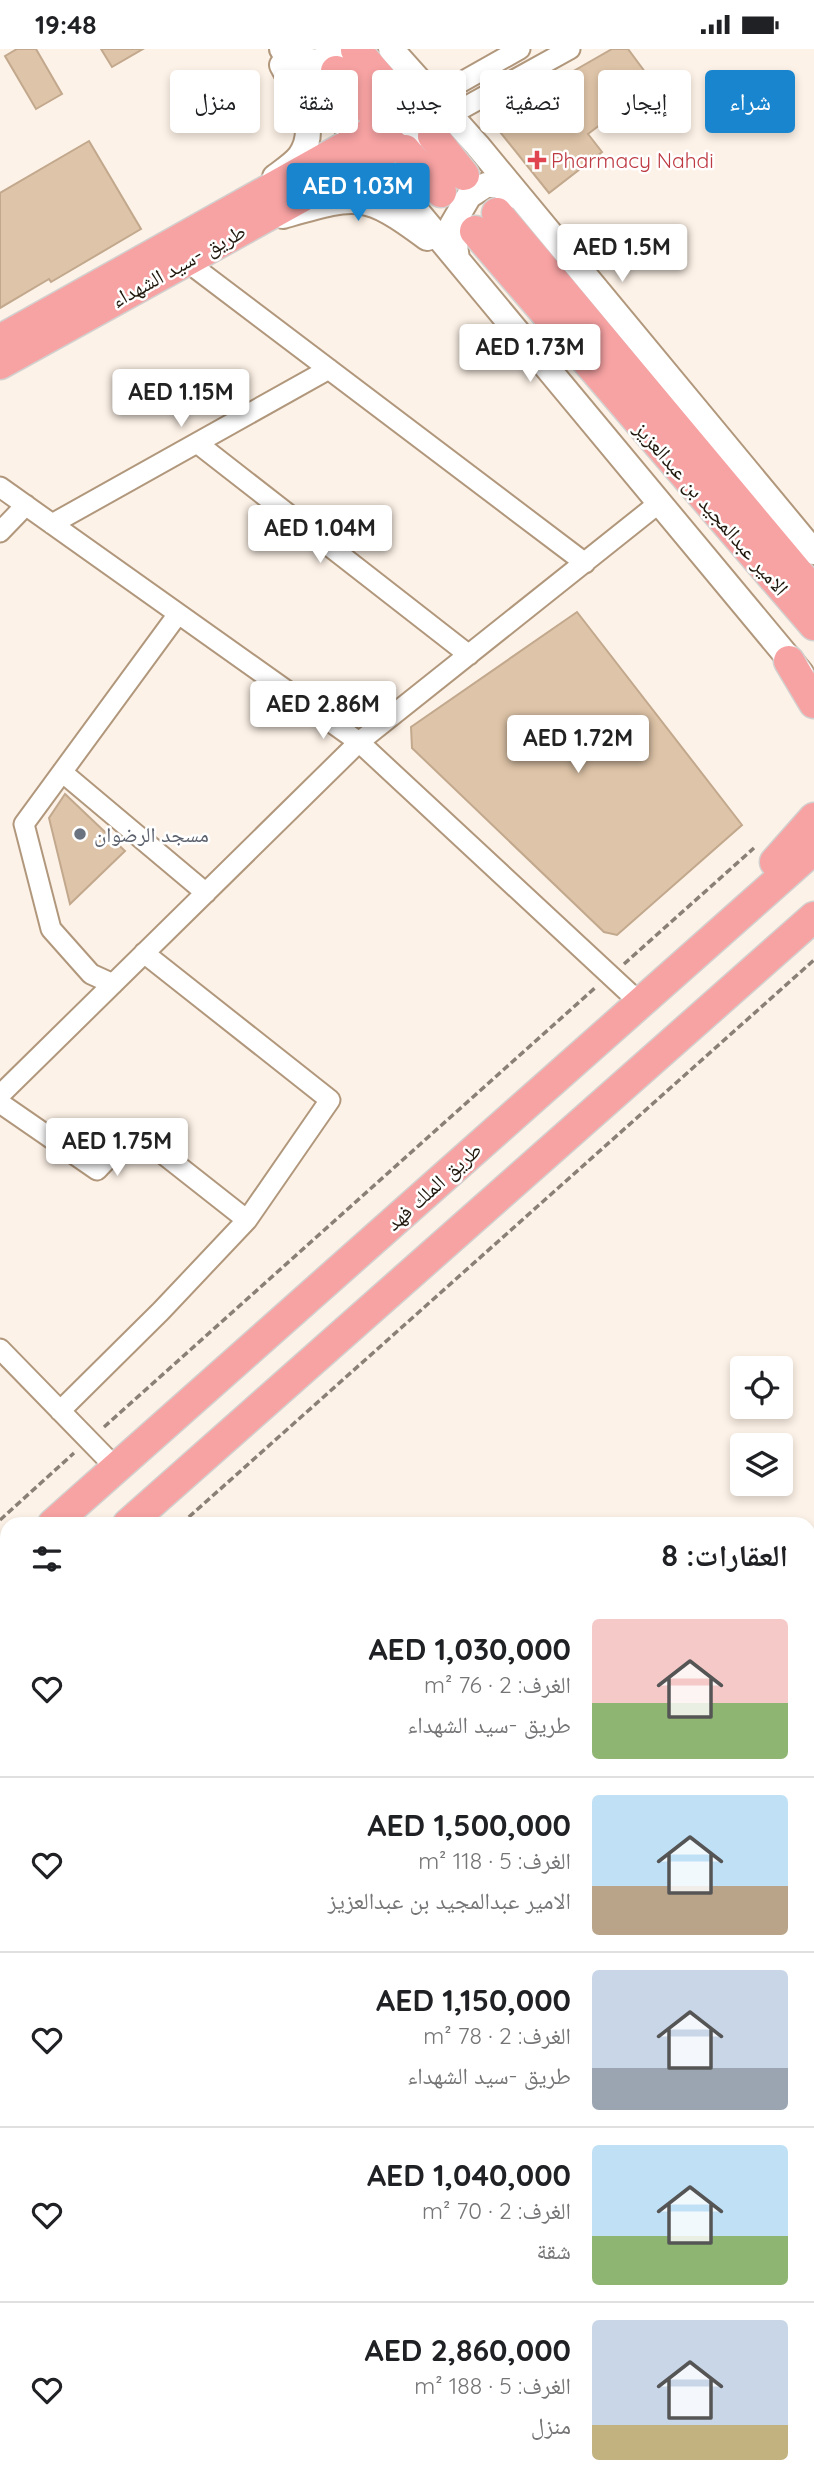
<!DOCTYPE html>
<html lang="ar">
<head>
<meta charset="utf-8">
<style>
  :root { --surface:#fff; --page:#f6f6f6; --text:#202124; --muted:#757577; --line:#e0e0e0; --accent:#1885ce }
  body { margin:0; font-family:Quicksand,"Noto Naskh Arabic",sans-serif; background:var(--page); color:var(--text); direction:rtl; height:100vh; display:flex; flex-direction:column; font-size:26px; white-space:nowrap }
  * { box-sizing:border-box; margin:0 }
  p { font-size:23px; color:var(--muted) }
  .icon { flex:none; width:38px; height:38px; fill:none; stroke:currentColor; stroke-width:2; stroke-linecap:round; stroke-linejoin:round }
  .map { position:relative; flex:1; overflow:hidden; direction:ltr }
  .panel { position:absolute; left:0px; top:1468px; width:816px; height:975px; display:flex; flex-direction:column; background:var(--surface); border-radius:21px 21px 0 0; box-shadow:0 4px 10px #0003; direction:rtl }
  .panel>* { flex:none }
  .hud { position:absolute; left:21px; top:21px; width:774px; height:63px; direction:rtl; display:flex; gap:14px }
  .fabs { position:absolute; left:730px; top:1307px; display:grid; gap:14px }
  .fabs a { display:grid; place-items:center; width:63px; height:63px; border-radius:7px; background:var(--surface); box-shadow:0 4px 10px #0003; font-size:35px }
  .price { position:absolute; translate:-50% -60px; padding:0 16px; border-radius:7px; background:#fff; color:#222; font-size:23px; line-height:46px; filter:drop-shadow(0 2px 4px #0008) }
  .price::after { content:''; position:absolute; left:50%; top:42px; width:21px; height:16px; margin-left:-10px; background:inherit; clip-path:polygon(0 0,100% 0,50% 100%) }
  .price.active { background:var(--accent); color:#fff }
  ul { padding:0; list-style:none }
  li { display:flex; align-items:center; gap:21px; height:175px; padding:0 28px }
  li+li { border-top:2px solid var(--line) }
  li span { display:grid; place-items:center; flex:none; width:196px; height:140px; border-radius:7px; color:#555 }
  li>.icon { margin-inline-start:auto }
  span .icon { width:84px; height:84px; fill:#fffc; stroke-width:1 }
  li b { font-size:30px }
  h2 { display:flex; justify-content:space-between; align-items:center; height:84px; padding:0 28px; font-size:30px }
  .chip { padding:0 24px; border-radius:7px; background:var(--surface); box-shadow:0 4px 10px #0003; font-size:24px; line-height:63px }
  .chip.active { background:var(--accent); color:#fff }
  .status { display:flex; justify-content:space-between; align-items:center; height:49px; padding:0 35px; background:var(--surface); direction:ltr }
  .status svg { height:19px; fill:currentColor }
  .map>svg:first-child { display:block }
  .green { fill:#a8f8c9 }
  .building { fill:#dec4a8; stroke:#c2a88d; stroke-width:2 }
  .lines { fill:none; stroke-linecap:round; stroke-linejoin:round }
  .minor-casing { stroke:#b1987d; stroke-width:23 }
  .tertiary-casing { stroke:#b1987d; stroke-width:28 }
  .primary-casing { stroke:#d3d1cf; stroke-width:33 }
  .path { stroke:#8a8075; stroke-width:3.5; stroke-dasharray:7 3.5; stroke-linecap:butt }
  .minor { stroke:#fff; stroke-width:19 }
  .tertiary { stroke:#fff; stroke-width:24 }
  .primary { stroke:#f7a2a3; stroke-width:30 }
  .health-dot { fill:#e0444e; stroke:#fff; stroke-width:2.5 }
  .worship-dot { fill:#6b7280; stroke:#fff; stroke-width:2.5 }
  .labels { text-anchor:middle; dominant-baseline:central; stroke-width:5; stroke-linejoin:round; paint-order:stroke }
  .health-label { font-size:21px; fill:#be3a42; stroke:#fff; text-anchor:start }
  .street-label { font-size:21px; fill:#22190e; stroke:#fff }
  .worship-label { font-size:21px; fill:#5b616d; stroke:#fff; text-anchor:start }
</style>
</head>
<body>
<div class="status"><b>19:48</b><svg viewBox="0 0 49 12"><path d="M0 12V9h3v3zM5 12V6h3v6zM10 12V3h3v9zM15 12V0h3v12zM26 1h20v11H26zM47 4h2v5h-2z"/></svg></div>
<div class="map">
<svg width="814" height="2442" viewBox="0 0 814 2442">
  <rect width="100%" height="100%" fill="#fdf2e7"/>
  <path class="green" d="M 814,1543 L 814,1667 L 808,1666 L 808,1548 Z"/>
  <path class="building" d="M 17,0 L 36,0 L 62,45 L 36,60 L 5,7 Z
    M 101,0 L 143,0 L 112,18 Z
    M 612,0 L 628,0 L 654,35 L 588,85 L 602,103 L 549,144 L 492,73 L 576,33 L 570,24 Z
    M 89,92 L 141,180 L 51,233 L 49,230 L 0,259 L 0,144 Z
    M 577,563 L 742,776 L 617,886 L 604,883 L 412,699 L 411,678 Z
    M 65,745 L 125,802 L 70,855 L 49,769 Z"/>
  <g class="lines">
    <defs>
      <path id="minor" d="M 442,44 L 520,0
        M 456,63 L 570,0
        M 186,212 L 585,514
        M 197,394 L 469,606
        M 0,438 L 359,693 L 640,954
        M 52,475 L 329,320
        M 0,483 L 26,456
        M 62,723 L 206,844
        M 113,935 L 91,925 L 51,880 L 24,775 L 178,565
        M 0,1046 L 359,693 L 659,454
        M 0,1054 L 97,1121 L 134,1082 L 247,1171
        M 0,1300 L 116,1419
        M 60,1362 L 161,1262 L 247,1171 L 330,1051 L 144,904
        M 808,1926 L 810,1925
        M 0,2042 L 7,2049
        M 0,2167 L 7,2161
        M 0,2281 L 7,2288
        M 148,2436 L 154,2442
        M 370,2436 L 376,2442
        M 594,2436 L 599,2442
        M 398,2442 L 407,2436"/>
      <path id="tertiary" d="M 282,0 L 801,624
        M 391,0 L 477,96 L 814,503
        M 283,1 L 304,11 L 318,13 L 338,0
        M 377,80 L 442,44
        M 394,97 L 448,67
        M 275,128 C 283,122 294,115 300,107 C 321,77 296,42 282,16
        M 283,167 C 357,146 364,142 427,189
        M 457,210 L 452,176 L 469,147 L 486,136 L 498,136 L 518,148"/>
      <path id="primary" d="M 356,1 L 394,45
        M 336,22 L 369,60
        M 433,87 L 464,126
        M 405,101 L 441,143
        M 497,164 L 814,543
        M 475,182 L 814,576
        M 0,291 L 377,80
        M 0,315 L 394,97
        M 789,612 L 814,654
        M 775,813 L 814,769
        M 53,1475 L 814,800
        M 128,1475 L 814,868
        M 0,1522 L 7,1516
        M 0,1588 L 7,1582
        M 808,2384 L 814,2380
        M 722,2442 L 731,2436"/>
    </defs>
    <use href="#minor" class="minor-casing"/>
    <use href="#tertiary" class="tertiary-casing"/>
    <use href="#primary" class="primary-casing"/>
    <path class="path" d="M 624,915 L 754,799
      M 104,1378 L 596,938
      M 0,1471 L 74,1404
      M 181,1475 L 814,911
      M 0,1637 L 7,1630"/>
    <use href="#minor" class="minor"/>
    <use href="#tertiary" class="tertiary"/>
    <use href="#primary" class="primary"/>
  </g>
  <path class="health-dot" d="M533.5 100.5h7v7h7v7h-7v7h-7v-7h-7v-7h7z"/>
  <circle class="worship-dot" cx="80" cy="785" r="7"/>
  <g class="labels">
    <g class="health-label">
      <text x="551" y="111">Pharmacy Nahdi</text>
    </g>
    <g class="street-label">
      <text transform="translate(178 216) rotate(-29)">طريق -سيد الشهداء</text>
      <text transform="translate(712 459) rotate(49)">الامير عبدالمجيد بن عبدالعزيز</text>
      <text transform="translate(433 1137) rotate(-42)">طريق الملك فهد</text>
    </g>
    <g class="worship-label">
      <text x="94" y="785">مسجد الرضوان</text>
    </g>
  </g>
</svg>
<div class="fabs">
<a><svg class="icon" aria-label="locate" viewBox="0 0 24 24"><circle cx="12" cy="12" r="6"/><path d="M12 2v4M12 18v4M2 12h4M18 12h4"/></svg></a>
<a><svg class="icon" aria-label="layers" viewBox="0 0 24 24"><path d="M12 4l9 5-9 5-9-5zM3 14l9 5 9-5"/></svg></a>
</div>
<b class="price active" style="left:358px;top:174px">AED 1.03M</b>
<b class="price" style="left:622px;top:235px">AED 1.5M</b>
<b class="price" style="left:530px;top:335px">AED 1.73M</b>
<b class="price" style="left:181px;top:380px">AED 1.15M</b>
<b class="price" style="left:320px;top:516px">AED 1.04M</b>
<b class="price" style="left:323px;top:692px">AED 2.86M</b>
<b class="price" style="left:578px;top:726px">AED 1.72M</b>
<b class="price" style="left:117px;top:1129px">AED 1.75M</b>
<div class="hud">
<a class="chip active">شراء</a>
<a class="chip">إيجار</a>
<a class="chip">تصفية</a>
<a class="chip">جديد</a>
<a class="chip">شقة</a>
<a class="chip">منزل</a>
</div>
<section class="panel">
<h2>العقارات: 8<svg class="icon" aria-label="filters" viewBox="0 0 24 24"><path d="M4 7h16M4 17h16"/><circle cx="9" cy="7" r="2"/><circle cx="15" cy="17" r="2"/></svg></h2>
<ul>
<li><span style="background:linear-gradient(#f6c9c9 60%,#8fb573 0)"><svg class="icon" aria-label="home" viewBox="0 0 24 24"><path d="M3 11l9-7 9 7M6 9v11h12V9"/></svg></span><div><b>AED 1,030,000</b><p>الغرف: 2 · 76 m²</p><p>طريق -سيد الشهداء</p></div><svg class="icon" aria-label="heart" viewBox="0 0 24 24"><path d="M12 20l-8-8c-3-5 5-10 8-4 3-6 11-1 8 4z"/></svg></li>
<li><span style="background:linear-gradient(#bfe0f5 65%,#b9a48a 0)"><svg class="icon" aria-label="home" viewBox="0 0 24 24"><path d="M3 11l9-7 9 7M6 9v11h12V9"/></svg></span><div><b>AED 1,500,000</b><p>الغرف: 5 · 118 m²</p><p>الامير عبدالمجيد بن عبدالعزيز</p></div><svg class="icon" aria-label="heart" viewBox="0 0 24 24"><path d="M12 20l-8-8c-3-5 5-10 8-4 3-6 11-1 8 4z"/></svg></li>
<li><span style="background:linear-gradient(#c9d6e8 70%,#9aa5b1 0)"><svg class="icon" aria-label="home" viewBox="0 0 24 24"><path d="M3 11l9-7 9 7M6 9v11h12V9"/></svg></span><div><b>AED 1,150,000</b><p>الغرف: 2 · 78 m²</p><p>طريق -سيد الشهداء</p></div><svg class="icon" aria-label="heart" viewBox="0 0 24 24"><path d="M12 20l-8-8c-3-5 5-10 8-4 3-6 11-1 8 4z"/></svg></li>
<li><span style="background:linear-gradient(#bfe0f5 65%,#8fb573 0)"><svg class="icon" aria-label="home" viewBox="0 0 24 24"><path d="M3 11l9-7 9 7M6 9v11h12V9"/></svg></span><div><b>AED 1,040,000</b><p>الغرف: 2 · 70 m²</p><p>شقة</p></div><svg class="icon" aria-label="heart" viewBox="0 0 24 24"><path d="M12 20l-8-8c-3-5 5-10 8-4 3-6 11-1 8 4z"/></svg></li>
<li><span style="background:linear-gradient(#c9d6e8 75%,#c2b280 0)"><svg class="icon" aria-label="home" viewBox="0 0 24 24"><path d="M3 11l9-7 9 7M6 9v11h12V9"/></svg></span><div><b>AED 2,860,000</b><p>الغرف: 5 · 188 m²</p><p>منزل</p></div><svg class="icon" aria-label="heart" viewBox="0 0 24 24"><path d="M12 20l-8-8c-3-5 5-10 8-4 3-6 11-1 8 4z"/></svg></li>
</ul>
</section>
</div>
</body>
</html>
